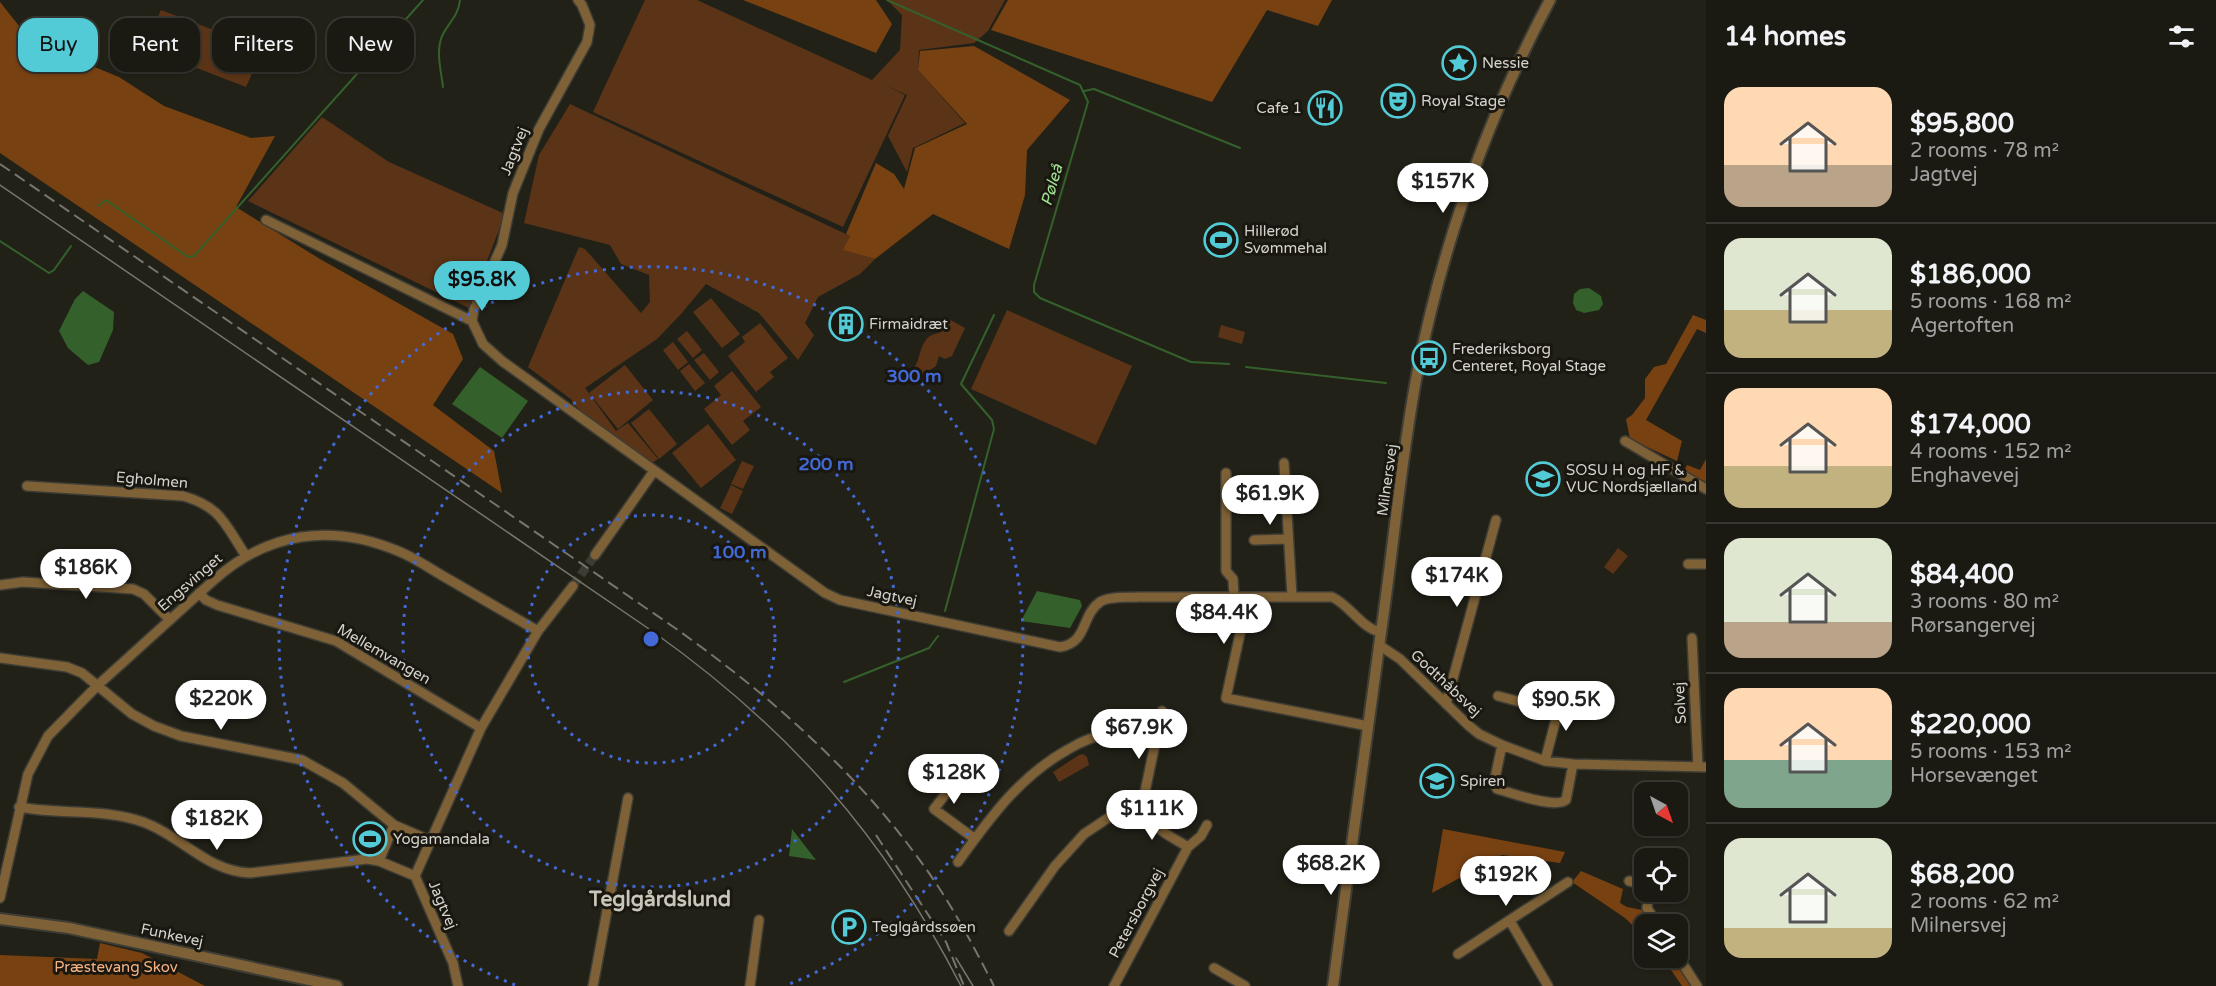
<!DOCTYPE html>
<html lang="en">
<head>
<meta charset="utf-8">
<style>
  :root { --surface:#1a1912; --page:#272620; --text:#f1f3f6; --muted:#9fa09f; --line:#383832; --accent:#52cbd7 }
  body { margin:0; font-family:"Varela Round",sans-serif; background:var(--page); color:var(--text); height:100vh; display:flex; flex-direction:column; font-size:22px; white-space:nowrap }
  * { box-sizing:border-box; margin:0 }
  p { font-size:20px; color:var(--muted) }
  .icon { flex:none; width:33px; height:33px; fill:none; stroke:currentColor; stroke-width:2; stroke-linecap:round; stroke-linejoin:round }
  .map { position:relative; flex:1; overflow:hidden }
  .details { display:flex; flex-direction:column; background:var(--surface); width:510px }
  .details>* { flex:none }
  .banner { position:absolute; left:18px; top:18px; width:570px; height:54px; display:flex; gap:12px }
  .needle { width:39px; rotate:140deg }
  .fabs { position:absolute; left:1634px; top:782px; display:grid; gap:12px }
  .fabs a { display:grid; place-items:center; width:54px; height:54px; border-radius:12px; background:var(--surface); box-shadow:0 2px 4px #0004,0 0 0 2px var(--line); font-size:30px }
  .price { position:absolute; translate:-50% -51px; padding:0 14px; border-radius:21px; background:#fff; color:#222; font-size:20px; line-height:39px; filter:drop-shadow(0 2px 3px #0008) }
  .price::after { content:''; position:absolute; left:50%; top:36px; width:18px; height:14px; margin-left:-9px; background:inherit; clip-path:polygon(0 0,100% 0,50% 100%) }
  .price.on { background:var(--accent); color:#111 }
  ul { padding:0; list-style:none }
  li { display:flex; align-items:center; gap:18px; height:150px; padding:0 18px }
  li+li { border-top:2px solid var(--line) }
  li span { display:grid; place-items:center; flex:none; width:168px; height:120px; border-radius:18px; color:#555 }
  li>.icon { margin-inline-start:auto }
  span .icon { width:72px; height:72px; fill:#fffc; stroke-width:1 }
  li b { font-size:26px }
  h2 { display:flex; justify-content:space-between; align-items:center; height:72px; padding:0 18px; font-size:26px }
  .chip { padding:0 21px; border-radius:18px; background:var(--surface); box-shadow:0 2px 4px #0004,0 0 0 2px var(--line); font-size:21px; line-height:54px }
  .chip.on { background:var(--accent); color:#111 }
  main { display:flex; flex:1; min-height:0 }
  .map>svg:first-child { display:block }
  .green { fill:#5b3417 }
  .forest { fill:#784112 }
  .water { fill:#34612b }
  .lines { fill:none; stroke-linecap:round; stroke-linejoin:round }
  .stream { stroke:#34612b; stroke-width:2 }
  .minor-tunnel { stroke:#3d3c33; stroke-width:9; stroke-dasharray:9 4.5; stroke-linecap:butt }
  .minor-casing { stroke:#3e3d35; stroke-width:12 }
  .tertiary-casing { stroke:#3e3d35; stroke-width:14 }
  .minor { stroke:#7e6136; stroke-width:9 }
  .tertiary { stroke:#7e6136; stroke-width:10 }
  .tram { stroke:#76756e; stroke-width:1.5 }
  .rail { stroke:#76756e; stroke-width:2; stroke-dasharray:12 6; stroke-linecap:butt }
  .ring { fill:none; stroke:#4269d6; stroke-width:3; stroke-dasharray:3 6 }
  .labels { text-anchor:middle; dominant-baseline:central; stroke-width:6; stroke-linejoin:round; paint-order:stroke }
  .poi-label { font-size:15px; fill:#d4d3cd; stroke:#19170f; text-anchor:start }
  .street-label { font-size:15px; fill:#d4d3cd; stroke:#19170f }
  .park-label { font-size:15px; fill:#f6b283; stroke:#19170f }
  .water-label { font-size:16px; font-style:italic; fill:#a1e394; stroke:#19170f }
  .district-label { font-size:21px; font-weight:bold; fill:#c8c6bb; stroke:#19170f }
  .centre { fill:#4269d6; stroke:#19170f; stroke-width:3 }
  .ring-label { font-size:18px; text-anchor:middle; font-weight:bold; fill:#4269d6; stroke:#19170f; stroke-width:6; stroke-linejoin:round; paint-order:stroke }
</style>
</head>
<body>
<main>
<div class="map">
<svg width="1706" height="986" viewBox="0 0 1706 986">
  <rect width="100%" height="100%" fill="#222118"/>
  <path class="green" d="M 645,0 L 697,0 L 872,80 L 900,50 L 902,15 L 887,0 L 1005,0 L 988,31 L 974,43 L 919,50 L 918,70 L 965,123 L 913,148 L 907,172 L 888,136 L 907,95 L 885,85 L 905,95 L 843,227 L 593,112 Z
    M 161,10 L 258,47 L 262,51 L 246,87 L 145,48 Z
    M 570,104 L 850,236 L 844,250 L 875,259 L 860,274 L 818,297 L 805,323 L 814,335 L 798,360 L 759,313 L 706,284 L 681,314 L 657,339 L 585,388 L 616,431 L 628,423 L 658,459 L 652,463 L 587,417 L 572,402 L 572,400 L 528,367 L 579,247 L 585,249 L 641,313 L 650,302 L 649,275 L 621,264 L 610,245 L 524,223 L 539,155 Z
    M 322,117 L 389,162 L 505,214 L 469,308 L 248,201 Z
    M 711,298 L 740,334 L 722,348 L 693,312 Z
    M 1007,310 L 1132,366 L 1096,445 L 971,389 Z
    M 947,318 L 965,328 L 952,356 L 945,359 L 939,356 L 936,366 L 921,376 L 905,380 C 909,374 916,367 918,360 C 922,347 924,334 940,333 Z
    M 760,323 L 788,358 L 770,372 L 774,377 L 756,392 L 728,356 L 745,342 L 742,337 Z
    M 1221,325 L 1245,332 L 1242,344 L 1218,337 Z
    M 687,331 L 702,350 L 693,358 L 677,339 Z
    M 673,342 L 688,362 L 678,370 L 663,350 Z
    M 704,353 L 719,372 L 710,380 L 694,360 Z
    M 689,364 L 705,383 L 695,391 L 680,371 Z
    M 625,365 L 653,400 L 618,429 L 589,393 Z
    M 732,371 L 761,407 L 743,421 L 750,430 L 732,445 L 704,409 L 721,395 L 714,386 Z
    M 649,409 L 677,444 L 659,459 L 631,423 Z
    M 708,424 L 736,460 L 701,488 L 672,453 Z
    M 742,461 L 754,466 L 743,489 L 731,484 Z
    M 731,485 L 743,491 L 732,514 L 720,508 Z
    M 1618,548 L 1628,556 L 1613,574 L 1604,567 Z
    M 1083,754 L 1087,757 L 1089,765 L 1059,782 L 1053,772 L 1079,755 Z"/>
  <path class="forest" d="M 743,0 L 876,0 L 892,24 L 876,53 Z
    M 1008,0 L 1332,0 L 1318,26 L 1267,10 L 1212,102 L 991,30 Z
    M 0,2 L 31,41 L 119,77 L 164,106 L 251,138 L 275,136 L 236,207 L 320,259 L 453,334 L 463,359 L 433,405 L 494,451 L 502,493 L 0,153 Z
    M 974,46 L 1070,100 L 1027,150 L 1025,195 L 1009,249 L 933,214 L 875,259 L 843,250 L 850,236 L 846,234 L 876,163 L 894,174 L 904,189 L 915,148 L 967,124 L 918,70 L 920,51 Z
    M 1693,315 L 1706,320 L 1706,333 L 1697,329 L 1646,420 L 1682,441 L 1677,461 L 1630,439 L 1626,419 L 1632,415 L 1645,398 L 1645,379 L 1654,367 L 1666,364 Z
    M 1706,459 L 1706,482 L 1684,471 L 1687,465 L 1700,470 Z
    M 1443,829 L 1565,852 L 1560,863 L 1502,855 L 1432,893 Z
    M 1581,871 L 1623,889 L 1620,903 L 1627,907 L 1642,910 L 1652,924 L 1644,924 L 1644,936 L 1625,918 L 1572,882 Z
    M 100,943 L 142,953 L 205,986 L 0,986 L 0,955 L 97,959 Z
    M 1662,957 L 1675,957 L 1695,986 L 1682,986 Z"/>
  <path class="water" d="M 1589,288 L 1601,296 L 1603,304 L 1599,310 L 1584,313 L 1576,310 L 1573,303 L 1574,294 L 1580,289 Z
    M 83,291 L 114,312 L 113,330 L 99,362 L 88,365 L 68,348 L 59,331 L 75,299 Z
    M 480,367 L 528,401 L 502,438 L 452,404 Z
    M 1037,591 L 1080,600 L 1082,606 L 1070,628 L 1021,621 Z
    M 792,829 L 816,860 L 789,856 Z"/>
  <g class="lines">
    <path class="stream" d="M 887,0 L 1080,85 L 1088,102 L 1034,285 L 1034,292 L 1040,298 L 1191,362 L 1229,364
      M 443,87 C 441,70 435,50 443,34 C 449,23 459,14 460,0
      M 1084,91 L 1094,89 L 1240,148
      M 98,206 L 106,200 L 188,257 L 194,256 L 423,0
      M 0,241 L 49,273 L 54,270 L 71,246
      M 1246,367 L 1386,383
      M 945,611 L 994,429 L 992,420 L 961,384 L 994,315
      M 844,682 L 929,648 L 938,636"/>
    <path class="minor-tunnel" d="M 573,586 L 595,555"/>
    <defs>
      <path id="minor" d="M 266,220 L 472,321 L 483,344 L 502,361 L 825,593 L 840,600 L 1060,647 C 1088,643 1081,615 1100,602 C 1109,596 1127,598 1138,597
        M 472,321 L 474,309 L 502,245 L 513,193 L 539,129 L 587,42 L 590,25 L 582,5 L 578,0
        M 1625,441 L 1706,489
        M 1284,463 L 1292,596
        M 1226,473 L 1226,571 L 1233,579 L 1234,597
        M 27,486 L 183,496 C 222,507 225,525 246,556
        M 1254,540 L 1288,539
        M 595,555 L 654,471
        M 1688,564 L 1706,564
        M 0,585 L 23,582 L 133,589 L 144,594 L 170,620
        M 199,593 L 206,600 L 217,605 L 336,641 L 481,728
        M 1141,597 L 1332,597 C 1350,605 1362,629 1381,632
        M 1248,597 L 1226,698 L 1368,726
        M 1692,638 L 1698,767
        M 1379,645 L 1400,659 L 1468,725 L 1479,734 L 1502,745 L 1545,761 L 1573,764 L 1706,767
        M 0,658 L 67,667 L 82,673 L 132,714 L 154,726 L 181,736 L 302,760 L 343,783 L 394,825 L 431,841
        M 1498,696 L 1558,712
        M 1446,704 L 1496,520
        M 1162,711 L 1143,801 C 1145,826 1169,835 1188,847
        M 1502,745 L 1494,783 L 1497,789 C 1512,793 1554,809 1566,800 L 1573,764
        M 1545,761 L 1562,696
        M 967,766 L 934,809 L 975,839
        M 19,807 C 60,815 104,808 143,822 C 182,836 206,871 250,873 L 367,859 L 379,861 L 415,876
        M 379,861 L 394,825
        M 958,862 C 990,818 1019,777 1067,750 C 1080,742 1096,735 1111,734 C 1126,733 1142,738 1157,740
        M 1629,881 L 1644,884
        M 1649,891 L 1647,908 L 1657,924
        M 0,898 L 28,774 L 48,736 L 98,685 L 214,580 C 268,532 331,523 398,551 C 416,558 433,571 450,580 C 479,597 508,614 538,631
        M 1510,921 L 1548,986
        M 1009,931 L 1055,866 L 1084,834 L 1129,804 L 1143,801
        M 1458,954 L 1568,882
        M 1677,955 L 1697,986
        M 1214,968 L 1245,986
        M 458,986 L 453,963 L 415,876 L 481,728 L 538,631 L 573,586
        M 593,986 L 628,798
        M 750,986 L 759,920
        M 1114,986 L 1188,847 L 1201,836 L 1207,825"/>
      <path id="tertiary" d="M 0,919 L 69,928 L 337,986
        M 1333,986 C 1349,868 1364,750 1381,632 C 1394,544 1401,456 1418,369 C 1444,240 1488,116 1550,0"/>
    </defs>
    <use href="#minor" class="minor-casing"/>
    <use href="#tertiary" class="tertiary-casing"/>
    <use href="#minor" class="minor"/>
    <use href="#tertiary" class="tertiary"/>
    <path class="tram" d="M 0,185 L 652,631 C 790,729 884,836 961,986
      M 956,958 L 973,986"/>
    <path class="rail" d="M 0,164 L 675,628 C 778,701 874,787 943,894 C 962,924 978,955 994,986
      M 876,835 L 946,942 L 964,986"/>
  </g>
  <g class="ring">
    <circle cx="651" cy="639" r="124"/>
    <circle cx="651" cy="639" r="248"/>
    <path d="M515 985A372 372 0 1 1 787 985"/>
  </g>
  <defs>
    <symbol id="sight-ring" viewBox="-11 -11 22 22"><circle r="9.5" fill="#19170f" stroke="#52cbd7" stroke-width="1.5"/><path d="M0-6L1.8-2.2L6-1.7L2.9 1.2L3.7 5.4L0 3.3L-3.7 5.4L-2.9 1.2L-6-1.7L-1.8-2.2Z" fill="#52cbd7"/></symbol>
    <symbol id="theatre-ring" viewBox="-11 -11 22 22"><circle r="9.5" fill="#19170f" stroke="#52cbd7" stroke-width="1.5"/><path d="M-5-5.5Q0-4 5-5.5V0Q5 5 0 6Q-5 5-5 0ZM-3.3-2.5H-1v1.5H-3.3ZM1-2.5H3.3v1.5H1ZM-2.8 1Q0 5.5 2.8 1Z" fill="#52cbd7"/></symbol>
    <symbol id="restaurant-ring" viewBox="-11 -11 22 22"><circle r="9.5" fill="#19170f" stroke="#52cbd7" stroke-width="1.5"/><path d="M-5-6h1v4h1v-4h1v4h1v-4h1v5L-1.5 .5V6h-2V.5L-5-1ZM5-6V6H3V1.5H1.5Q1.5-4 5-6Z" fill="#52cbd7"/></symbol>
    <symbol id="stadium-ring" viewBox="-11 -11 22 22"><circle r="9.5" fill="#19170f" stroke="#52cbd7" stroke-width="1.5"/><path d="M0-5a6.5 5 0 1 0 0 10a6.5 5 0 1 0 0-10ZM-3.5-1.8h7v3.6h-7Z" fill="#52cbd7"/></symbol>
    <symbol id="building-ring" viewBox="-11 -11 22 22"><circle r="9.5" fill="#19170f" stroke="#52cbd7" stroke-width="1.5"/><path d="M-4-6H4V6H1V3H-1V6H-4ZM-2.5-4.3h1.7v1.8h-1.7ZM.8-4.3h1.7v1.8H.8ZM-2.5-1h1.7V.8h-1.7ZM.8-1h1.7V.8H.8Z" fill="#52cbd7"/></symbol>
    <symbol id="bus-ring" viewBox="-11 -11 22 22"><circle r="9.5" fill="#19170f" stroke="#52cbd7" stroke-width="1.5"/><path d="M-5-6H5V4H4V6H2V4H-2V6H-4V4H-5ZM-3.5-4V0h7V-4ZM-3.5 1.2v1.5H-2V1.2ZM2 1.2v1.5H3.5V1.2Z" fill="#52cbd7"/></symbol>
    <symbol id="school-ring" viewBox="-11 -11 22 22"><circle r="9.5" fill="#19170f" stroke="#52cbd7" stroke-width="1.5"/><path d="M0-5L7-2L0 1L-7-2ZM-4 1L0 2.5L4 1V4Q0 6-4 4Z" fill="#52cbd7"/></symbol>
    <symbol id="parking-ring" viewBox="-11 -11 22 22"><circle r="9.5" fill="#19170f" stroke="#52cbd7" stroke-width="1.5"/><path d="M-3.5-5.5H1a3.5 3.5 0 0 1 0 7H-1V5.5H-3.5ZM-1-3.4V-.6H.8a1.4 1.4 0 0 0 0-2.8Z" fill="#52cbd7"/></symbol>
  </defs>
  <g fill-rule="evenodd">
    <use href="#sight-ring" x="1440" y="44" width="38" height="38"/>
    <use href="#theatre-ring" x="1379" y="82" width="38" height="38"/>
    <use href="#restaurant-ring" x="1306" y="89" width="38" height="38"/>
    <use href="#stadium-ring" x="1202" y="221" width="38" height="38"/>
    <use href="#building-ring" x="827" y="305" width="38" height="38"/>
    <use href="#bus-ring" x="1410" y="339" width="38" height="38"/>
    <use href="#school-ring" x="1524" y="460" width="38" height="38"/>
    <use href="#school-ring" x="1418" y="762" width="38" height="38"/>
    <use href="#stadium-ring" x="351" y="820" width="38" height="38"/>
    <use href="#parking-ring" x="830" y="908" width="38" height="38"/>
  </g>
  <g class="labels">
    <g class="poi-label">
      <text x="1482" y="63">Nessie</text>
      <text x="1421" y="101">Royal Stage</text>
      <text x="1302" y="108" text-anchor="end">Cafe 1</text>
      <text x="1244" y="231">Hillerød<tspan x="1244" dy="17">Svømmehal</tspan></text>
      <text x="869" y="324">Firmaidræt</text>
      <text x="1452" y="349">Frederiksborg<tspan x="1452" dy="17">Centeret, Royal Stage</tspan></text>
      <text x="1566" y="470">SOSU H og HF &amp;<tspan x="1566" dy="17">VUC Nordsjælland</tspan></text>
      <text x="1460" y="781">Spiren</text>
      <text x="393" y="839">Yogamandala</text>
      <text x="872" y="927">Teglgårdssøen</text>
    </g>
    <g class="street-label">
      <text transform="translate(514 151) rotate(-68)">Jagtvej</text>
      <text transform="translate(152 480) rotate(5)">Egholmen</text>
      <text transform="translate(1387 480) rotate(-82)">Milnersvej</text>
      <text transform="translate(190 582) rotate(-41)">Engsvinget</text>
      <text transform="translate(892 596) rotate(12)">Jagtvej</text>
      <text transform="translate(384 654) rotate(30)">Mellemvangen</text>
      <text transform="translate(1446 683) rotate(43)">Godthåbsvej</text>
      <text transform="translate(1680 703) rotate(-93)">Solvej</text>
      <text transform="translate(443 905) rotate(67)">Jagtvej</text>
      <text transform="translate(1136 913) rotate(-62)">Petersborgvej</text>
      <text transform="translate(172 935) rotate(12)">Funkevej</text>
    </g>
    <g class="park-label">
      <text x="116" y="967">Præstevang Skov</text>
    </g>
    <g class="water-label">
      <text transform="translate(1052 185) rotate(-74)">Pøleå</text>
    </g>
    <g class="district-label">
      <text x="660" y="899">Teglgårdslund</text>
    </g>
  </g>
  <circle cx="651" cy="639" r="9" class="centre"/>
  <g class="ring-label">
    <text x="914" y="382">300 m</text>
    <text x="826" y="470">200 m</text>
    <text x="739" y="558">100 m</text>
  </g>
</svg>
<div class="fabs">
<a><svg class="needle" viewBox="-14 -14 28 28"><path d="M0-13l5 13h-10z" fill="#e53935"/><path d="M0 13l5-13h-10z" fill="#9fa09f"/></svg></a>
<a><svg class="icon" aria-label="locate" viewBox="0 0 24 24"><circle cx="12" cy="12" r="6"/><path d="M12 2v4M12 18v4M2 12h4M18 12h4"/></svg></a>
<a><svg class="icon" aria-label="layers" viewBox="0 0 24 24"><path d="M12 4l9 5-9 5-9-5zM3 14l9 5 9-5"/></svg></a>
</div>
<b class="price" style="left:1443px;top:214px">$157K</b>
<b class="price on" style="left:482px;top:312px">$95.8K</b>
<b class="price" style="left:1270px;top:526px">$61.9K</b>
<b class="price" style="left:86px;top:600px">$186K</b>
<b class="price" style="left:1457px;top:608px">$174K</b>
<b class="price" style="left:1224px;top:645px">$84.4K</b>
<b class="price" style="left:221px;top:731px">$220K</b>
<b class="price" style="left:1566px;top:732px">$90.5K</b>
<b class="price" style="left:1139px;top:760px">$67.9K</b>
<b class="price" style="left:954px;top:805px">$128K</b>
<b class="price" style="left:1152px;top:841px">$111K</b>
<b class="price" style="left:217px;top:851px">$182K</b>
<b class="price" style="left:1331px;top:896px">$68.2K</b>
<b class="price" style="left:1506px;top:907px">$192K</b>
<div class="banner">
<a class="chip on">Buy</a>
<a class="chip">Rent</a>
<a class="chip">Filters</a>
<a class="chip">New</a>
</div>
</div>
<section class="details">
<h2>14 homes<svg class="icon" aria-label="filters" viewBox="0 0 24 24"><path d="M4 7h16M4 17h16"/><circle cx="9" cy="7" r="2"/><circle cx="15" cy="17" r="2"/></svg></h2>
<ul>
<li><span style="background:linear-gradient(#ffd9b3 65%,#b9a48a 0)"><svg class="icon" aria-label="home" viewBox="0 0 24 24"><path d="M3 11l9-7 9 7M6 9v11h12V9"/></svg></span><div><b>$95,800</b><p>2 rooms · 78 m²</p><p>Jagtvej</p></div></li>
<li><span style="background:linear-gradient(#dfe7d0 60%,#c2b280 0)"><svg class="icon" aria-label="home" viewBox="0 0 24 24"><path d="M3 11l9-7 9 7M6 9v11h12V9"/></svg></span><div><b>$186,000</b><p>5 rooms · 168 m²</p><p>Agertoften</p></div></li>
<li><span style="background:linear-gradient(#ffd9b3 65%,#c2b280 0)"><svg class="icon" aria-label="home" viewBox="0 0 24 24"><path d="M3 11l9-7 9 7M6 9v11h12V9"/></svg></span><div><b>$174,000</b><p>4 rooms · 152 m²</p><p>Enghavevej</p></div></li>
<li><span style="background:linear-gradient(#dfe7d0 70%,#b9a48a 0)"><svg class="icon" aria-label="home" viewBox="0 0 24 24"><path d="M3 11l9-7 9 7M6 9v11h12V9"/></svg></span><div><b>$84,400</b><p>3 rooms · 80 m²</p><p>Rørsangervej</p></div></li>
<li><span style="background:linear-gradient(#ffd9b3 60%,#7fa58c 0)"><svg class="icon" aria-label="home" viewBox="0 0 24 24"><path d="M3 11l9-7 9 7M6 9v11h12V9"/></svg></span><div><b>$220,000</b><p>5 rooms · 153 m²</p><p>Horsevænget</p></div></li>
<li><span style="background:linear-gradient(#dfe7d0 75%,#c2b280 0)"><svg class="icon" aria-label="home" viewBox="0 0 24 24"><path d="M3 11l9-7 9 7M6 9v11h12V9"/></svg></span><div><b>$68,200</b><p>2 rooms · 62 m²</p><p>Milnersvej</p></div></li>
</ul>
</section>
</main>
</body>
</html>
